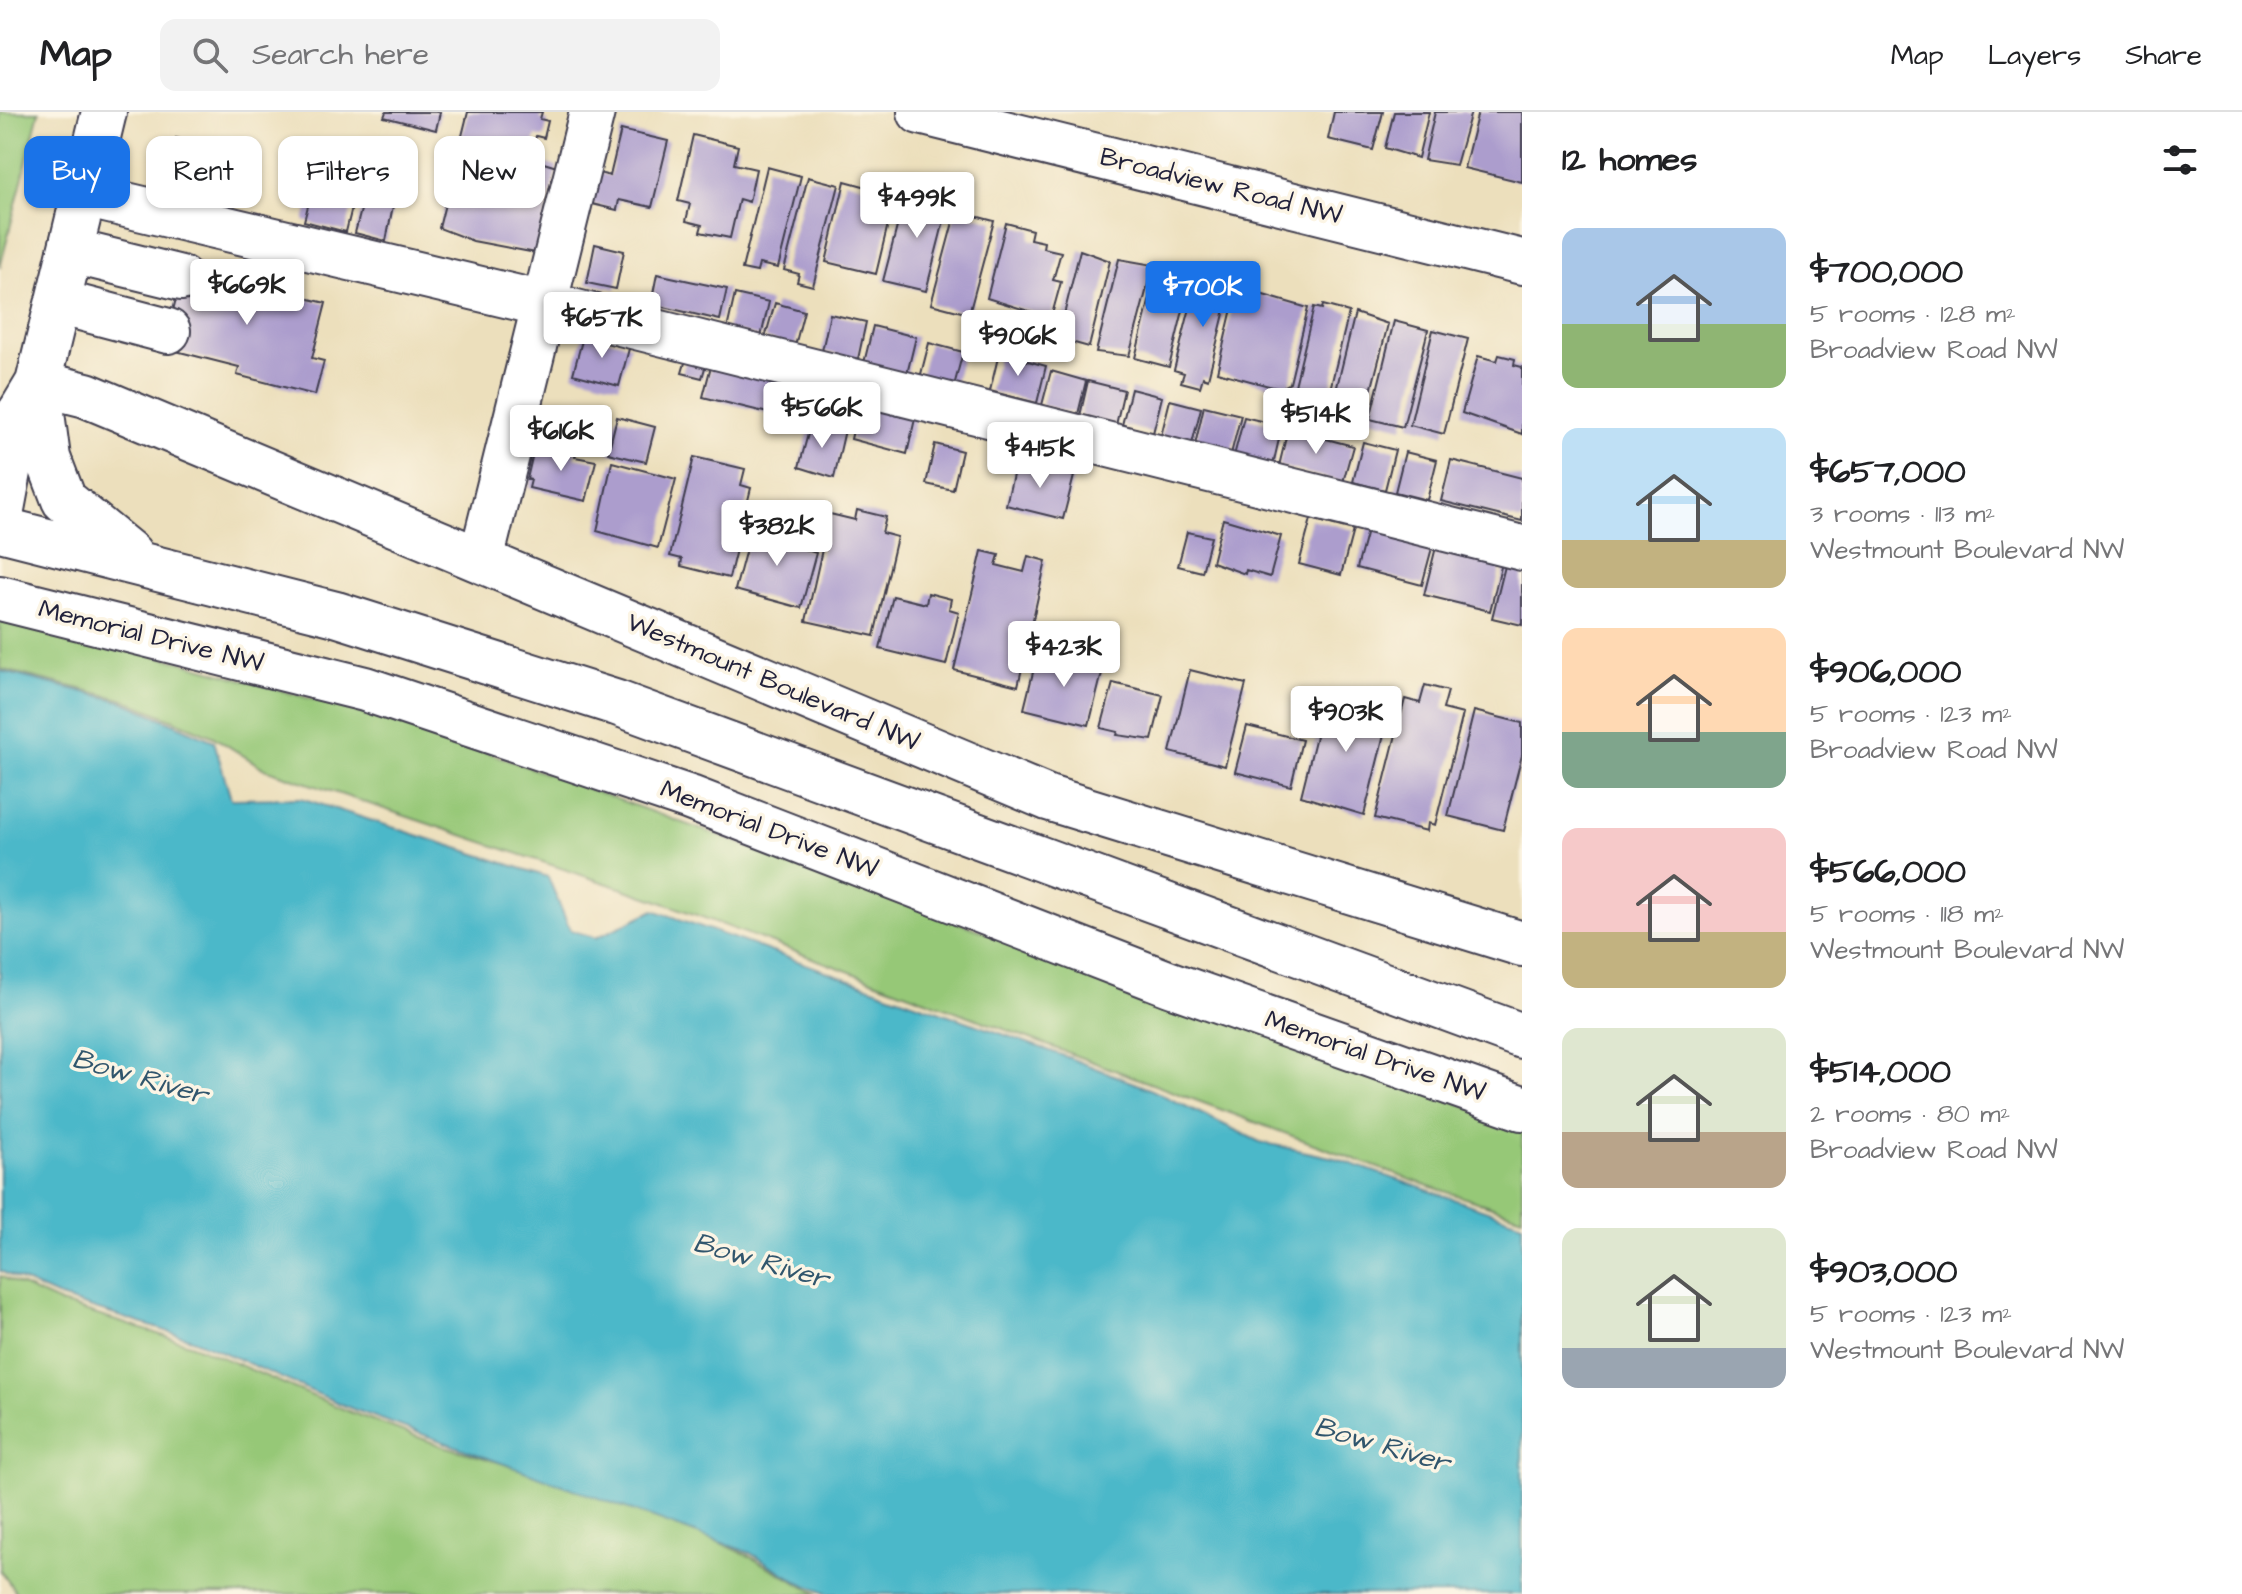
<!DOCTYPE html>
<html lang="en">
<head>
<meta charset="utf-8">
<style>
  :root { --surface:#fff; --page:#f2f2f2; --text:#202124; --muted:#757577; --line:#e0e0e0; --accent:#1a73e8 }
  body { margin:0; font-family:"Architects Daughter",sans-serif; background:var(--page); color:var(--text); height:100vh; display:flex; flex-direction:column; font-size:30px; white-space:nowrap }
  * { box-sizing:border-box; margin:0 }
  p { font-size:26px; color:var(--muted) }
  .icon { flex:none; width:44px; height:44px; fill:none; stroke:currentColor; stroke-width:2; stroke-linecap:round; stroke-linejoin:round }
  .map { position:relative; flex:1; overflow:hidden }
  .panel { display:flex; flex-direction:column; background:var(--surface); width:720px }
  .panel>* { flex:none }
  .top-card { position:absolute; left:24px; top:24px; width:760px; height:72px; display:flex; gap:16px }
  .price { position:absolute; translate:-50% -68px; padding:0 18px; border-radius:8px; background:#fff; color:#222; font-size:26px; line-height:52px; filter:drop-shadow(0 2px 4px #0008) }
  .price::after { content:''; position:absolute; left:50%; top:48px; width:24px; height:18px; margin-left:-12px; background:inherit; clip-path:polygon(0 0,100% 0,50% 100%) }
  .price.active { background:var(--accent); color:#fff }
  ul { padding:0; list-style:none }
  li { display:flex; align-items:center; gap:24px; height:200px; padding:0 40px }
  li span { display:grid; place-items:center; flex:none; width:224px; height:160px; border-radius:16px; color:#555 }
  li>.icon { margin-inline-start:auto }
  span .icon { width:96px; height:96px; fill:#fffc; stroke-width:1 }
  li b { font-size:34px }
  h2 { display:flex; justify-content:space-between; align-items:center; height:96px; padding:0 40px; font-size:34px }
  .chip { padding:0 28px; border-radius:16px; background:var(--surface); box-shadow:0 2px 6px #0004; font-size:28px; line-height:72px }
  .chip.active { background:var(--accent); color:#fff }
  header { display:flex; align-items:center; gap:48px; box-sizing:border-box; height:112px; padding:0 40px; background:var(--surface); border-bottom:2px solid var(--line) }
  header strong { font-size:38px }
  nav { display:flex; gap:44px; margin-inline-start:auto; font-size:28px }
  .search { width:560px; height:72px; background:var(--page); display:flex; align-items:center; gap:20px; box-sizing:border-box; padding:0 28px; border-radius:16px; color:var(--muted); font-size:30px }
  main { display:flex; flex:1; min-height:0 }
  .map>svg:first-child { display:block }
  .green { fill:#96c877; stroke:#5c7559; stroke-width:2 }
  .water { fill:#4cb8c9; stroke:#376d82; stroke-width:2 }
  .building { fill:#ac9dcd }
  .lines { fill:none; stroke-linecap:round; stroke-linejoin:round }
  .minor-casing { stroke:#403e4e; stroke-width:48 }
  .major-casing { stroke:#403e4e; stroke-width:48 }
  .minor { stroke:#fff; stroke-width:44 }
  .major { stroke:#fff; stroke-width:44 }
  .labels { text-anchor:middle; dominant-baseline:central; stroke-width:7; stroke-linejoin:round; paint-order:stroke }
  .street-label { font-size:26px; fill:#22223b; stroke:#fcf5e5 }
  .water-label { font-size:28px; font-style:italic; fill:#31566d; stroke:#fcf5e5 }
</style>
</head>
<body>
<header>
<strong>Map</strong>
<div class="search"><svg class="icon" aria-label="search" viewBox="0 0 24 24"><circle cx="10" cy="10" r="6"/><path d="M15 15l6 6"/></svg>Search here</div>
<nav><a>Map</a><a>Layers</a><a>Share</a></nav>
</header>
<main>
<div class="map">
<svg width="1522" height="1482" viewBox="0 0 1522 1482">
  <rect width="100%" height="100%" fill="#fcf5e5"/>
  <filter id="ink" filterUnits="userSpaceOnUse"><feTurbulence type="fractalNoise" baseFrequency=".0125" numOctaves="2"/><feDisplacementMap in="SourceGraphic" scale="16" xChannelSelector="R" yChannelSelector="G"/><feConvolveMatrix kernelMatrix="1 2 1 2 8 2 1 2 1" color-interpolation-filters="sRGB"/></filter>
  <filter id="wash" filterUnits="userSpaceOnUse"><feTurbulence type="fractalNoise" baseFrequency=".006" numOctaves="4" result="noise"/><feDisplacementMap in="SourceGraphic" scale="32" xChannelSelector="R" yChannelSelector="G"/><feGaussianBlur stdDeviation="1.8" result="paint"/><feColorMatrix in="noise" values="0 0 0 0 0 0 0 0 0 0 0 0 0 0 0 0 0 1.4 0 .05"/><feComposite in="paint" operator="in"/></filter>
  <g filter="url(#wash)">
    <rect width="100%" height="100%" fill="#ecdfbc"/>
    <path class="green" d="M 0,0 L 39,0 L 0,156 Z
      M 0,506 L 185,551 L 442,624 L 1522,1014 L 1522,1105 L 1411,1068 L 656,788 L 265,657 L 212,624 L 125,588 L 0,557 Z
      M 0,1164 L 62,1192 L 193,1233 L 350,1300 L 437,1332 L 627,1388 L 747,1443 L 818,1482 L 17,1482 L 0,1458 Z"/>
    <path class="water" d="M 0,559 L 124,590 L 214,629 L 231,687 L 301,686 L 548,765 L 570,818 L 596,826 L 654,798 L 1067,945 L 1152,978 L 1260,1030 L 1335,1046 L 1522,1111 L 1522,1482 L 827,1482 L 797,1469 L 750,1441 L 350,1296 L 195,1228 L 63,1187 L 0,1159 Z"/>
    <g id="blocks">
      <path class="building" d="M 386,0 L 440,0 L 436,18 L 384,5 Z
        M 468,0 L 542,0 L 540,7 L 548,9 L 544,26 L 536,24 L 530,47 L 557,55 L 536,141 L 473,129 L 439,116 Z
        M 1334,0 L 1383,0 L 1373,38 L 1328,27 Z
        M 1394,0 L 1429,0 L 1418,46 L 1385,36 Z
        M 1435,0 L 1471,0 L 1456,53 L 1424,48 Z
        M 1478,0 L 1522,0 L 1522,70 L 1464,56 Z
        M 621,18 L 668,29 L 652,95 L 619,88 L 617,98 L 592,92 L 599,61 L 610,64 Z
        M 693,23 L 738,34 L 734,52 L 756,57 L 749,90 L 739,87 L 730,126 L 700,120 L 702,113 L 686,109 L 690,92 L 678,89 Z
        M 176,26 L 218,36 L 207,83 L 164,73 Z
        M 767,55 L 801,64 L 778,156 L 759,152 L 757,160 L 742,157 Z
        M 316,64 L 357,75 L 346,120 L 304,109 Z
        M 808,65 L 839,73 L 813,174 L 797,170 L 799,162 L 784,158 Z
        M 369,67 L 397,74 L 386,129 L 355,121 Z
        M 845,69 L 878,78 L 876,87 L 893,91 L 876,162 L 826,150 Z
        M 922,78 L 950,85 L 926,179 L 883,169 L 906,80 L 920,84 Z
        M 956,99 L 994,109 L 969,202 L 931,192 Z
        M 1006,111 L 1032,118 L 1030,127 L 1044,130 L 1043,136 L 1061,140 L 1053,168 L 1061,170 L 1051,206 L 987,186 Z
        M 595,132 L 624,139 L 616,177 L 587,171 Z
        M 1080,138 L 1110,149 L 1089,235 L 1071,230 L 1070,234 L 1057,231 Z
        M 1119,147 L 1153,153 L 1129,244 L 1096,240 Z
        M 185,149 L 269,169 L 268,177 L 326,191 L 312,246 L 324,249 L 315,283 L 237,263 L 239,255 L 164,236 Z
        M 1159,150 L 1193,158 L 1169,255 L 1135,246 Z
        M 1199,161 L 1232,169 L 1208,267 L 1203,265 L 1200,275 L 1181,270 L 1184,261 L 1174,258 Z
        M 657,162 L 727,177 L 720,208 L 651,192 Z
        M 1246,178 L 1308,196 L 1290,271 L 1280,277 L 1217,260 L 1235,184 Z
        M 735,182 L 769,190 L 761,225 L 727,217 Z
        M 775,191 L 804,199 L 795,234 L 765,226 Z
        M 1323,193 L 1349,200 L 1327,290 L 1293,282 L 1314,195 L 1322,197 Z
        M 1355,201 L 1388,212 L 1366,299 L 1333,291 Z
        M 830,202 L 866,210 L 858,247 L 822,239 Z
        M 1394,209 L 1428,218 L 1403,315 L 1370,307 Z
        M 873,214 L 916,225 L 907,262 L 864,251 Z
        M 1433,218 L 1468,227 L 1444,322 L 1410,313 Z
        M 584,221 L 630,233 L 619,274 L 573,262 Z
        M 929,231 L 963,240 L 954,274 L 920,266 Z
        M 999,241 L 1046,254 L 1037,291 L 990,279 Z
        M 1499,243 L 1515,247 L 1514,253 L 1522,255 L 1522,322 L 1462,301 L 1478,244 L 1497,249 Z
        M 687,244 L 707,249 L 702,266 L 682,261 Z
        M 712,250 L 777,266 L 768,301 L 703,285 Z
        M 1051,259 L 1086,269 L 1078,302 L 1042,293 Z
        M 1088,269 L 1124,278 L 1116,313 L 1080,304 Z
        M 1131,277 L 1162,285 L 1153,321 L 1122,313 Z
        M 861,284 L 917,298 L 907,342 L 851,327 Z
        M 1170,288 L 1201,296 L 1192,332 L 1161,324 Z
        M 1204,294 L 1241,303 L 1231,342 L 1195,333 Z
        M 617,305 L 655,315 L 646,350 L 608,341 Z
        M 1244,305 L 1282,314 L 1273,353 L 1234,344 Z
        M 811,311 L 845,318 L 834,366 L 799,355 Z
        M 1288,317 L 1353,334 L 1343,370 L 1279,354 Z
        M 1363,330 L 1395,338 L 1385,378 L 1353,370 Z
        M 550,332 L 576,339 L 575,345 L 596,349 L 586,389 L 529,376 L 531,368 L 527,367 L 534,337 L 548,340 Z
        M 935,332 L 962,339 L 953,378 L 926,372 Z
        M 1405,340 L 1437,348 L 1427,388 L 1395,380 Z
        M 694,345 L 745,357 L 741,373 L 751,376 L 729,466 L 681,454 L 682,447 L 670,444 Z
        M 1451,348 L 1522,366 L 1522,409 L 1441,389 Z
        M 612,350 L 676,367 L 658,436 L 597,419 Z
        M 1016,350 L 1074,364 L 1063,407 L 1006,393 Z
        M 857,398 L 886,405 L 882,421 L 897,425 L 874,524 L 806,509 L 830,402 L 855,408 Z
        M 1223,407 L 1281,424 L 1270,465 L 1246,458 L 1245,462 L 1212,450 Z
        M 1311,407 L 1353,418 L 1341,463 L 1299,452 Z
        M 1368,415 L 1433,432 L 1422,473 L 1357,456 Z
        M 778,417 L 805,424 L 801,436 L 816,441 L 801,496 L 735,478 L 750,422 L 775,429 Z
        M 1187,420 L 1211,425 L 1202,460 L 1178,454 Z
        M 1437,431 L 1503,447 L 1490,499 L 1424,483 Z
        M 982,439 L 999,443 L 996,453 L 1024,460 L 1028,444 L 1046,449 L 1018,574 L 954,558 Z
        M 1507,446 L 1522,450 L 1522,513 L 1492,506 Z
        M 928,481 L 951,487 L 949,497 L 959,500 L 946,553 L 880,537 L 893,484 L 926,492 Z
        M 1072,541 L 1095,547 L 1092,558 L 1102,561 L 1089,613 L 1024,597 L 1037,544 L 1069,552 Z
        M 1190,558 L 1246,572 L 1225,654 L 1170,640 Z
        M 1113,571 L 1163,583 L 1152,628 L 1117,623 L 1118,620 L 1101,616 Z
        M 1425,573 L 1448,579 L 1443,597 L 1463,602 L 1435,713 L 1428,711 L 1427,719 L 1375,706 L 1405,587 L 1420,591 Z
        M 1327,580 L 1390,599 L 1364,703 L 1301,684 Z
        M 1474,599 L 1522,611 L 1522,643 L 1503,718 L 1448,704 Z
        M 1247,614 L 1302,628 L 1291,674 L 1235,660 Z"/>
    </g>
  </g>
  <g filter="url(#ink)">
    <use href="#blocks" fill-opacity="0" stroke="#403e4e" stroke-width="2"/>
    <g class="lines">
      <defs>
        <path id="minor" d="M 920,0 L 1522,150
          M 84,83 L 544,192 L 1522,436
          M 71,139 L 181,166
          M 58,190 L 168,219
          M 38,271 L 86,283 L 1048,686 L 1522,832
          M 0,408 L 20,301 L 38,271 L 104,0
          M 481,448 L 592,0"/>
        <path id="major" d="M 38,271 L 48,346 L 64,388 L 130,442
          M 0,326 L 20,301
          M 0,417 L 336,502 L 617,591 L 1522,924
          M 0,486 L 365,577 L 690,686 L 1170,872 L 1522,996"/>
      </defs>
      <use href="#minor" class="minor-casing"/>
      <use href="#major" class="major-casing"/>
      <use href="#minor" class="minor"/>
      <use href="#major" class="major"/>
    </g>
  </g>
  <g class="labels">
    <g class="street-label">
      <text transform="translate(1221 74) rotate(14)">Broadview Road NW</text>
      <text transform="translate(151 524) rotate(14)">Memorial Drive NW</text>
      <text transform="translate(773 570) rotate(23)">Westmount Boulevard NW</text>
      <text transform="translate(769 717) rotate(21)">Memorial Drive NW</text>
      <text transform="translate(1375 944) rotate(19)">Memorial Drive NW</text>
    </g>
    <g class="water-label">
      <text transform="translate(140 965) rotate(16)">Bow River</text>
      <text transform="translate(761 1149) rotate(16)">Bow River</text>
      <text transform="translate(1382 1333) rotate(16)">Bow River</text>
    </g>
  </g>
</svg>
<b class="price" style="left:917px;top:128px">$499K</b>
<b class="price" style="left:247px;top:215px">$669K</b>
<b class="price active" style="left:1203px;top:217px">$700K</b>
<b class="price" style="left:602px;top:248px">$657K</b>
<b class="price" style="left:1018px;top:266px">$906K</b>
<b class="price" style="left:822px;top:338px">$566K</b>
<b class="price" style="left:1316px;top:344px">$514K</b>
<b class="price" style="left:561px;top:361px">$616K</b>
<b class="price" style="left:1040px;top:378px">$415K</b>
<b class="price" style="left:777px;top:456px">$382K</b>
<b class="price" style="left:1064px;top:577px">$423K</b>
<b class="price" style="left:1346px;top:642px">$903K</b>
<div class="top-card">
<a class="chip active">Buy</a>
<a class="chip">Rent</a>
<a class="chip">Filters</a>
<a class="chip">New</a>
</div>
</div>
<section class="panel">
<h2>12 homes<svg class="icon" aria-label="filters" viewBox="0 0 24 24"><path d="M4 7h16M4 17h16"/><circle cx="9" cy="7" r="2"/><circle cx="15" cy="17" r="2"/></svg></h2>
<ul>
<li><span style="background:linear-gradient(#a9c7e8 60%,#8fb573 0)"><svg class="icon" aria-label="home" viewBox="0 0 24 24"><path d="M3 11l9-7 9 7M6 9v11h12V9"/></svg></span><div><b>$700,000</b><p>5 rooms · 128 m²</p><p>Broadview Road NW</p></div></li>
<li><span style="background:linear-gradient(#bfe0f5 70%,#c2b280 0)"><svg class="icon" aria-label="home" viewBox="0 0 24 24"><path d="M3 11l9-7 9 7M6 9v11h12V9"/></svg></span><div><b>$657,000</b><p>3 rooms · 113 m²</p><p>Westmount Boulevard NW</p></div></li>
<li><span style="background:linear-gradient(#ffd9b3 65%,#7fa58c 0)"><svg class="icon" aria-label="home" viewBox="0 0 24 24"><path d="M3 11l9-7 9 7M6 9v11h12V9"/></svg></span><div><b>$906,000</b><p>5 rooms · 123 m²</p><p>Broadview Road NW</p></div></li>
<li><span style="background:linear-gradient(#f6c9c9 65%,#c2b280 0)"><svg class="icon" aria-label="home" viewBox="0 0 24 24"><path d="M3 11l9-7 9 7M6 9v11h12V9"/></svg></span><div><b>$566,000</b><p>5 rooms · 118 m²</p><p>Westmount Boulevard NW</p></div></li>
<li><span style="background:linear-gradient(#dfe7d0 65%,#b9a48a 0)"><svg class="icon" aria-label="home" viewBox="0 0 24 24"><path d="M3 11l9-7 9 7M6 9v11h12V9"/></svg></span><div><b>$514,000</b><p>2 rooms · 80 m²</p><p>Broadview Road NW</p></div></li>
<li><span style="background:linear-gradient(#dfe7d0 75%,#9aa5b1 0)"><svg class="icon" aria-label="home" viewBox="0 0 24 24"><path d="M3 11l9-7 9 7M6 9v11h12V9"/></svg></span><div><b>$903,000</b><p>5 rooms · 123 m²</p><p>Westmount Boulevard NW</p></div></li>
</ul>
</section>
</main>
</body>
</html>
